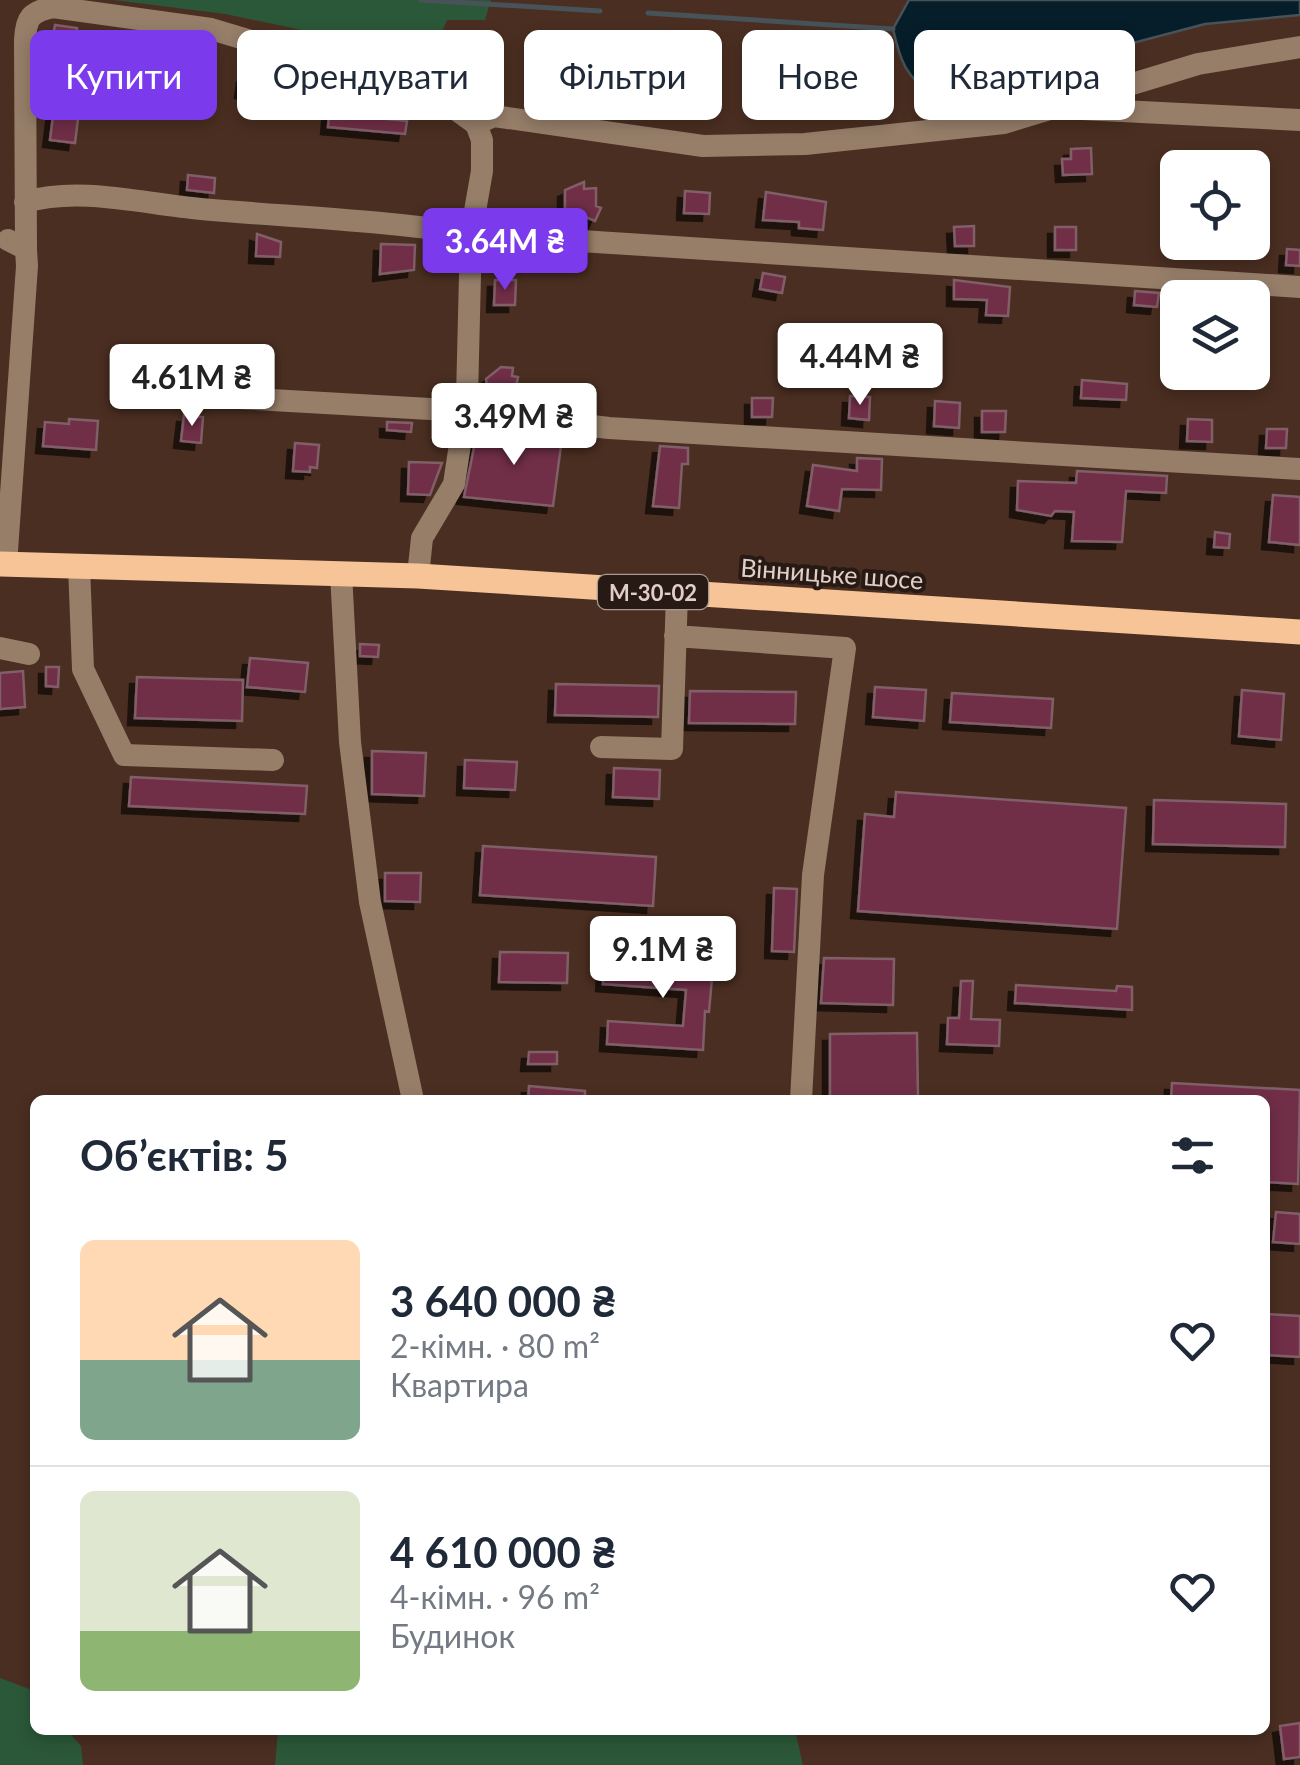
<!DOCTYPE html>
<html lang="uk">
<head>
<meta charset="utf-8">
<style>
  :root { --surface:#fff; --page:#f6f6f7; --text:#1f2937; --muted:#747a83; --line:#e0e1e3; --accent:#7c3aed }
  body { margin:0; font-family:Lato,sans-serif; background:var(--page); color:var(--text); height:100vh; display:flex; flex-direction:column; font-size:38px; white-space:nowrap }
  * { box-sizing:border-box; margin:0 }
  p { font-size:32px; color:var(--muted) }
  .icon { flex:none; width:55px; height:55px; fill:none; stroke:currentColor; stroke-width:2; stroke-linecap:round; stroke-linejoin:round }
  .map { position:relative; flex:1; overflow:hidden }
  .drawer { position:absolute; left:30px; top:1095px; width:1240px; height:640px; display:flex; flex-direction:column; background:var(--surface); border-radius:15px; box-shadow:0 5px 15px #0003 }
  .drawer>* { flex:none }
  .top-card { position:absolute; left:30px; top:30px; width:1240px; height:90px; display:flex; gap:20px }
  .fabs { position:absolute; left:1160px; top:150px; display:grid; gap:20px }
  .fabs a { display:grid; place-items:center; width:110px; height:110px; border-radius:15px; background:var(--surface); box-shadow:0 5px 15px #0003; font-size:50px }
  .price { position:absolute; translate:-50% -85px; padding:0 22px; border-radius:10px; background:#fff; color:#222; font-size:32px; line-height:65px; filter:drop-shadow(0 2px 5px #0008) }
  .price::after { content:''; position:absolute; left:50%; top:60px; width:30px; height:22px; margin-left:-15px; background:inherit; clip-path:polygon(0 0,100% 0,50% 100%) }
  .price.current { background:var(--accent); color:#fff }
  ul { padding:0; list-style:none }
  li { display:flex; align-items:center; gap:30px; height:250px; padding:0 50px }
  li+li { border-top:2px solid var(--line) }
  li span { display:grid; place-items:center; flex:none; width:280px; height:200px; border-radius:15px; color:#555 }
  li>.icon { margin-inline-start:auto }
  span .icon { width:120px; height:120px; fill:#fffc; stroke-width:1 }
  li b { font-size:42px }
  h2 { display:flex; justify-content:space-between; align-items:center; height:120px; padding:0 50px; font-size:42px }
  .chip { padding:0 35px; border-radius:15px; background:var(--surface); box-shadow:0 5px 15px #0003; font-size:35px; line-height:90px }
  .chip.current { background:var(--accent); color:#fff }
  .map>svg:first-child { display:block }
  .green { fill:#2b5838 }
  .water { fill:#051e2a; stroke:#475359; stroke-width:2.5 }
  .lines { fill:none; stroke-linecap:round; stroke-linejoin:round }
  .stream { stroke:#475359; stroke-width:5 }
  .building { fill:#702f46; stroke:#805e68; stroke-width:2.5; filter:url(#shadow) }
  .minor { stroke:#967e69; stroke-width:22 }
  .major { stroke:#f7c498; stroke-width:25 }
  .labels { text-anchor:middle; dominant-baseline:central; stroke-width:8; stroke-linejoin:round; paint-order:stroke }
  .shield { fill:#271a14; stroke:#a99991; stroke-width:2.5 }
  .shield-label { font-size:22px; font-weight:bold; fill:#e1cfc7 }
  .street-label { font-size:25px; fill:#e1cfc7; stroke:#271a14 }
</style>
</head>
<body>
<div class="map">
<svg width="1300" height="1765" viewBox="0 0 1300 1765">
  <defs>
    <filter id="shadow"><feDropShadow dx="-7" dy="7" stdDeviation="0" flood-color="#0009"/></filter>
  </defs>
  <rect width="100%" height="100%" fill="#4a2e21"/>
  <path class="green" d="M 114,0 L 491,0 L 485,20 L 447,20 L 431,57 L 225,14 Z
    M 0,1678 L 32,1690 L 35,1730 L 67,1730 L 81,1746 L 83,1765 L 0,1765 Z
    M 278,1730 L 795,1730 L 803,1765 L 275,1765 Z"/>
  <path class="water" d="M 909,0 L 1300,0 L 1300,15 L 1205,24 L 935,95 C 906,79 900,60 893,29 Z"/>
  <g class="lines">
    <path class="stream" d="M 421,0 L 600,11
      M 648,13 L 893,29"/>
  </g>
  <path class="building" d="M 55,25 L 77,28 L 74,50 L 51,47 Z
    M 244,76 L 263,79 L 261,94 L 242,91 Z
    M 332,81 L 350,87 L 348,106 L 356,107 L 355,116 L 407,121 L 405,134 L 328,127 Z
    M 54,108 L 79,111 L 75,143 L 50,140 Z
    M 1091,148 L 1092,174 L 1063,175 L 1062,159 L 1071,159 L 1071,149 Z
    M 188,175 L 215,178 L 214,193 L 187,190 Z
    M 584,182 L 584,189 L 596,188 L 596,206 L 601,208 L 595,221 L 586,217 L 569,220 L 565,215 L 565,190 Z
    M 685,191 L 710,193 L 709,214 L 684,213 Z
    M 766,192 L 826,202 L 823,230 L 799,228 L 799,222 L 763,220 Z
    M 974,226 L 974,246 L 955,246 L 954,227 Z
    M 1055,227 L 1076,227 L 1076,250 L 1055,250 Z
    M 257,234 L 281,242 L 280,257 L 256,256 Z
    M 381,244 L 415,245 L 414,270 L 380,274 Z
    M 1287,249 L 1300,250 L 1300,266 L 1286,265 Z
    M 763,273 L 785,277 L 782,293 L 760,289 Z
    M 495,280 L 516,280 L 515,305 L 494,305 Z
    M 954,280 L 1010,287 L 1008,316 L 986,315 L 987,300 L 954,299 Z
    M 1135,291 L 1159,293 L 1157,307 L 1134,305 Z
    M 1252,300 L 1265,301 L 1264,326 L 1252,326 Z
    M 233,356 L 260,357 L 259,379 L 232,377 Z
    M 501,367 L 513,368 L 512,376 L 518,377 L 513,402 L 488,396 L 486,379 Z
    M 1082,380 L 1127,384 L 1126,400 L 1081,398 Z
    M 850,396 L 870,397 L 869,420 L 849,418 Z
    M 752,398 L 773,398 L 772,417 L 752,417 Z
    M 935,401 L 960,403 L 959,428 L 934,426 Z
    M 982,411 L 1006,411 L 1005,432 L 982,432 Z
    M 184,415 L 203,417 L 201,443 L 181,441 Z
    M 69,419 L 98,421 L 96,450 L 43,446 L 45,422 L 69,424 Z
    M 1188,419 L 1212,420 L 1212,442 L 1187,441 Z
    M 387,422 L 412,423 L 411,432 L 387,430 Z
    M 478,428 L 562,438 L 553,506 L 464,497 Z
    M 1267,429 L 1287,429 L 1286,448 L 1266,448 Z
    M 295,443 L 319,445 L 317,468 L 310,467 L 310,472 L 293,471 Z
    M 660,446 L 688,448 L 688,464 L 682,464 L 679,508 L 653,506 Z
    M 857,458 L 882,459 L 881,490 L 842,489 L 839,511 L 807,506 L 813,465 L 857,471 Z
    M 409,462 L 442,463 L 430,495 L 408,494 Z
    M 1077,471 L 1167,476 L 1166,493 L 1126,491 L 1122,542 L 1072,541 L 1074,512 L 1055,511 L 1051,516 L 1017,510 L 1018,481 L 1076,483 Z
    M 1273,495 L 1300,497 L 1300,545 L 1269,542 Z
    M 1215,532 L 1230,534 L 1229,548 L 1214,547 Z
    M 360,644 L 379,645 L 378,657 L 360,656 Z
    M 250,658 L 308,663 L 305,692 L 247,687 Z
    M 46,667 L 59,667 L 58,687 L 46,686 Z
    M 23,671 L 25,707 L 0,709 L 0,673 Z
    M 137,677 L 243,680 L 242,721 L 135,718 Z
    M 556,684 L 659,686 L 658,717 L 555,715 Z
    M 875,687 L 926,690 L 924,721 L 873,717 Z
    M 1242,690 L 1284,694 L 1281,740 L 1239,736 Z
    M 690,691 L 796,692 L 795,724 L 689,723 Z
    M 952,693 L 1053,699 L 1051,728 L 950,722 Z
    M 372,751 L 426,753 L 424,796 L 372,794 Z
    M 465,760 L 517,762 L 515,790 L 464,788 Z
    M 614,768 L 660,770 L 659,799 L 613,797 Z
    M 131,777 L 307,786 L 305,814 L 129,806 Z
    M 896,792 L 1126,808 L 1117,929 L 858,911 L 865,814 L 894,817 Z
    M 1154,800 L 1286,804 L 1285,847 L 1153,844 Z
    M 483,846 L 656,857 L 653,906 L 480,895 Z
    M 385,873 L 421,873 L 420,902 L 385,901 Z
    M 774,888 L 797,889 L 794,952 L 772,951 Z
    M 500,952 L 568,953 L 567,983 L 499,982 Z
    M 605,956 L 718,965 L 717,978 L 712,978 L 709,1012 L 705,1011 L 703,1050 L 607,1044 L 608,1021 L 683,1026 L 686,990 L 603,984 Z
    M 824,958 L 894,959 L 893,1005 L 821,1003 Z
    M 961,981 L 973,981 L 971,1019 L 1000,1020 L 999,1046 L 947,1044 L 948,1018 L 959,1018 Z
    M 1016,985 L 1116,991 L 1117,986 L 1132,987 L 1132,1010 L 1015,1003 Z
    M 917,1033 L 918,1100 L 830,1100 L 830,1034 Z
    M 529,1052 L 557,1052 L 557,1064 L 528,1064 Z
    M 1172,1083 L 1300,1090 L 1298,1184 L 1265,1182 L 1265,1100 L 1171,1100 Z
    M 529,1086 L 585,1091 L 585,1100 L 528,1100 Z
    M 1276,1212 L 1300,1214 L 1300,1244 L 1273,1242 Z
    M 1265,1314 L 1300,1316 L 1300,1357 L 1265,1355 Z
    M 1300,1723 L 1300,1757 L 1284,1759 L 1280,1726 Z"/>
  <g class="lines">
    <path class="minor" d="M 1061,108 L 1300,120
      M 476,124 L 494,116 L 703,146 L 805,144 L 1004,123 L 1198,64 L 1300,47
      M 25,202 C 81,186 143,204 201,209 C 291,217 381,220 471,234 L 1300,287
      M 26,249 L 25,40 C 26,17 31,12 53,7 L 211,29 L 440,98 L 476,124 L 482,140 L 482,171 L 471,234 L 467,398 L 454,484 L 422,538 L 418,576
      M 219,397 L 465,411 L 609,428 L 1300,469
      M 6,565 L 27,266 L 26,249 L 8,240
      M 79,566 L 83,669 L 124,755 L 273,760
      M 341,573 L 350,742 L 370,902 L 413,1100
      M 675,636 L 845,648 L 813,875 L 801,1100
      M 0,648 L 29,654
      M 601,747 L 672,749 L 677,593"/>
    <path class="major" d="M 0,564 L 418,576 L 1300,632"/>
  </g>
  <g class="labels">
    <rect class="shield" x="598" y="575" width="110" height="34" rx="8"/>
    <g class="shield-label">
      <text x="653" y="592">М-30-02</text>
    </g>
    <g class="street-label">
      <text transform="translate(832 573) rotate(4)">Вінницьке шосе</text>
    </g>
  </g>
</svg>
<div class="fabs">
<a><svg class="icon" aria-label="locate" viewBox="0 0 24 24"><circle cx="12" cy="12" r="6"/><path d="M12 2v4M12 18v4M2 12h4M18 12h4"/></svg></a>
<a><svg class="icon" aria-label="layers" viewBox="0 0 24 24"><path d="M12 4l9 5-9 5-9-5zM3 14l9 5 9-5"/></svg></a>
</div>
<b class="price current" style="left:505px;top:293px">3.64M ₴</b>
<b class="price" style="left:860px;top:408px">4.44M ₴</b>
<b class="price" style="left:192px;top:429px">4.61M ₴</b>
<b class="price" style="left:514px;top:468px">3.49M ₴</b>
<b class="price" style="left:663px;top:1001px">9.1M ₴</b>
<div class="top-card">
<a class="chip current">Купити</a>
<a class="chip">Орендувати</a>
<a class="chip">Фільтри</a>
<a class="chip">Нове</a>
<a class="chip">Квартира</a>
</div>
<section class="drawer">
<h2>Об’єктів: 5<svg class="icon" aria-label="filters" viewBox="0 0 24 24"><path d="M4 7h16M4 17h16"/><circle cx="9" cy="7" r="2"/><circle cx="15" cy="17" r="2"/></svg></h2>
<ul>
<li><span style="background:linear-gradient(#ffd9b3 60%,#7fa58c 0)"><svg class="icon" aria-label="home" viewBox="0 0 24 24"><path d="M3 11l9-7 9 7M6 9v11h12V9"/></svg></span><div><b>3 640 000 ₴</b><p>2-кімн. · 80 m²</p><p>Квартира</p></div><svg class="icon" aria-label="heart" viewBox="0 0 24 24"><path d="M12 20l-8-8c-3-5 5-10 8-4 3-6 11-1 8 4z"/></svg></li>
<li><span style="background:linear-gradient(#dfe7d0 70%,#8fb573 0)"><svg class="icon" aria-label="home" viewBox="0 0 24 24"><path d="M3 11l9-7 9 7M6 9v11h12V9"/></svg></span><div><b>4 610 000 ₴</b><p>4-кімн. · 96 m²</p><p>Будинок</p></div><svg class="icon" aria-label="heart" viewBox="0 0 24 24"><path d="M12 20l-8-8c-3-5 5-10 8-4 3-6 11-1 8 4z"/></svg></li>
</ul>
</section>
</div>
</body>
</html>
